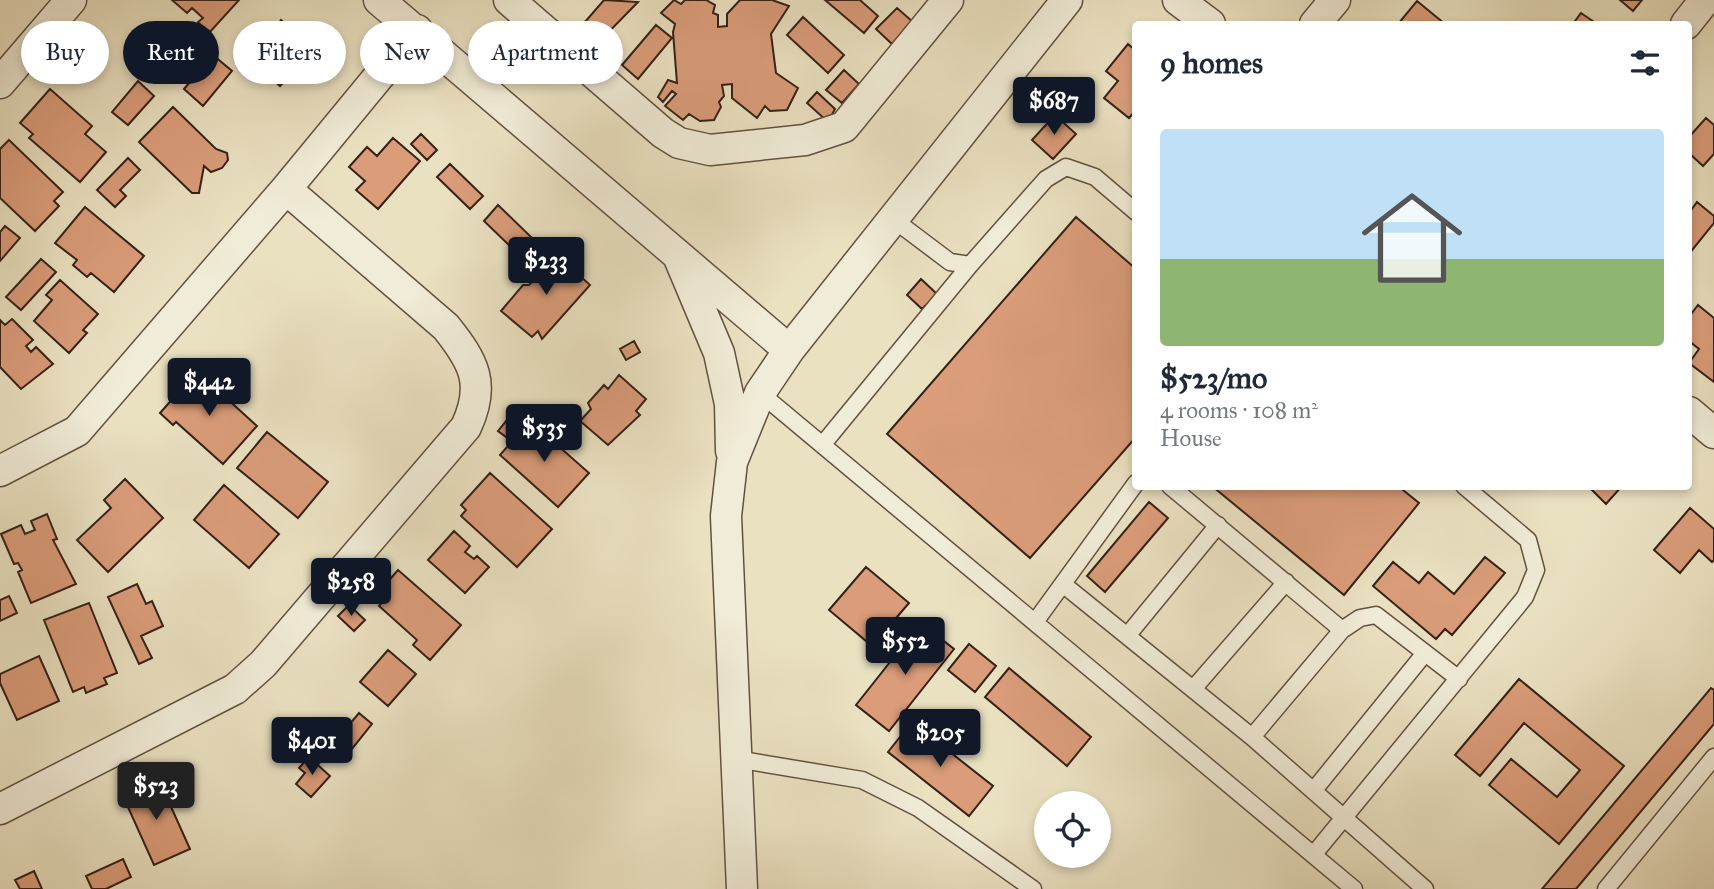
<!DOCTYPE html>
<html lang="en">
<head>
<meta charset="utf-8">
<style>
  :root { --surface:#fff; --page:#f2f2f3; --text:#1f2937; --muted:#747a83; --accent:#111827 }
  body { margin:0; font-family:"IM FELL Great Primer",serif; background:var(--page); color:var(--text); height:100vh; display:flex; flex-direction:column; font-size:26px; white-space:nowrap }
  * { box-sizing:border-box; margin:0 }
  p { font-size:23px; color:var(--muted) }
  .icon { flex:none; width:38px; height:38px; fill:none; stroke:currentColor; stroke-width:2; stroke-linecap:round; stroke-linejoin:round }
  .map { position:relative; flex:1; overflow:hidden }
  .side { position:absolute; left:1132px; top:21px; width:560px; height:469px; display:flex; flex-direction:column; background:var(--surface); border-radius:7px; box-shadow:0 4px 10px #0003 }
  .side>* { flex:none }
  .banner { position:absolute; left:21px; top:21px; width:665px; height:63px; display:flex; gap:14px }
  .controls { position:absolute; left:1034px; top:791px; display:grid; gap:14px }
  .controls a { display:grid; place-items:center; width:77px; height:77px; border-radius:50%; background:var(--surface); box-shadow:0 4px 10px #0003; font-size:35px }
  .price { position:absolute; translate:-50% -60px; padding:0 16px; border-radius:7px; background:var(--accent); color:#fff; font-size:23px; line-height:46px; filter:drop-shadow(0 2px 4px #0008) }
  .price::after { content:''; position:absolute; left:50%; top:42px; width:21px; height:16px; margin-left:-10px; background:inherit; clip-path:polygon(0 0,100% 0,50% 100%) }
  .price.active { background:#222; color:#fff }
  ul { padding:0; list-style:none }
  li { display:grid; align-content:center; gap:14px; height:371px; padding:0 28px }
  li span { display:grid; place-items:center; height:217px; border-radius:7px; color:#555 }
  li>.icon { margin-inline-start:auto }
  span .icon { width:126px; height:126px; fill:#fffc; stroke-width:1 }
  li b { font-size:30px }
  h2 { display:flex; justify-content:space-between; align-items:center; height:84px; padding:0 28px; font-size:30px }
  .pill { padding:0 24px; border-radius:32px; background:var(--surface); box-shadow:0 4px 10px #0003; font-size:24px; line-height:63px }
  .pill.active { background:var(--accent); color:#fff }
  .map>svg:first-child { display:block }
  .building { fill:#da9c79; stroke:#352116; stroke-width:2 }
  .lines { fill:none; stroke-linecap:round; stroke-linejoin:round }
  .lane-casing { stroke:#625141; stroke-width:19 }
  .street-casing { stroke:#625141; stroke-width:33 }
  .lane { stroke:#f1ecd7; stroke-width:16 }
  .street { stroke:#f1ecd7; stroke-width:30 }
</style>
</head>
<body>
<div class="map">
<svg width="1714" height="889" viewBox="0 0 1714 889">
  <rect width="100%" height="100%" fill="#eae1c1"/>
  <filter id="stains"><feTurbulence type="fractalNoise" baseFrequency=".00286" numOctaves="4"/><feColorMatrix values="0 0 0 0 .2 0 0 0 0 .09 0 0 0 0 .02 0 0 0 .5 -.17"/></filter>
  <radialGradient id="worn" r=".72"><stop offset=".6" stop-color="#630" stop-opacity="0"/><stop offset="1" stop-color="#630" stop-opacity=".3"/></radialGradient>
  <path class="building" d="M 172,0 L 239,0 L 209,33 L 198,22 L 203,18 L 192,8 L 187,13 Z
    M 604,0 L 638,2 L 596,45 L 578,30 Z
    M 674,0 L 681,4 L 685,0 L 706,0 L 715,5 L 713,13 L 718,15 L 718,27 L 727,26 L 727,14 L 740,0 L 772,0 L 789,6 L 771,34 L 776,73 L 798,88 L 787,110 L 770,111 L 765,106 L 757,118 L 732,98 L 732,84 L 722,85 L 724,96 L 719,102 L 721,107 L 714,120 L 700,121 L 689,114 L 683,120 L 665,106 L 676,94 L 672,91 L 663,102 L 658,97 L 668,80 L 677,83 L 673,32 L 675,24 L 661,13 Z
    M 825,0 L 860,0 L 878,16 L 864,33 Z
    M 1620,0 L 1642,0 L 1633,11 Z
    M 1417,1 L 1445,24 L 1398,24 Z
    M 897,8 L 913,22 L 892,44 L 876,29 Z
    M 1581,13 L 1597,24 L 1573,24 Z
    M 803,17 L 844,55 L 828,73 L 787,35 Z
    M 281,20 L 309,44 L 305,49 L 309,53 L 280,86 L 248,59 L 260,45 L 262,47 Z
    M 656,25 L 672,38 L 638,79 L 622,65 Z
    M 1128,44 L 1136,51 L 1136,110 L 1129,118 L 1104,98 L 1118,81 L 1106,71 Z
    M 213,55 L 232,71 L 203,106 L 184,89 Z
    M 844,70 L 859,84 L 842,103 L 826,90 Z
    M 138,81 L 154,96 L 128,125 L 112,112 Z
    M 50,89 L 92,126 L 85,134 L 106,152 L 80,182 L 29,138 L 33,134 L 20,123 Z
    M 817,92 L 835,109 L 828,122 L 807,103 Z
    M 173,107 L 216,149 L 227,153 L 228,160 L 222,168 L 211,172 L 204,166 L 199,193 L 192,193 L 139,142 Z
    M 1055,115 L 1076,134 L 1053,159 L 1032,140 Z
    M 1706,118 L 1714,125 L 1714,154 L 1703,166 L 1689,153 L 1689,137 Z
    M 421,134 L 437,150 L 427,160 L 411,144 Z
    M 393,138 L 420,161 L 378,209 L 356,190 L 365,181 L 349,167 L 367,147 L 377,156 Z
    M 9,140 L 63,192 L 54,201 L 59,206 L 35,231 L 0,198 L 0,149 Z
    M 128,158 L 140,170 L 120,190 L 126,196 L 115,207 L 97,190 Z
    M 450,164 L 483,196 L 470,209 L 437,177 Z
    M 1697,202 L 1714,216 L 1714,223 L 1689,254 L 1689,213 Z
    M 498,205 L 532,238 L 517,253 L 484,221 Z
    M 85,207 L 144,256 L 114,292 L 91,273 L 87,277 L 73,265 L 77,260 L 55,243 Z
    M 1076,217 L 1136,269 L 1136,437 L 1030,558 L 887,434 Z
    M 5,226 L 20,238 L 0,261 L 0,232 Z
    M 554,252 L 590,285 L 542,339 L 538,331 L 532,337 L 501,311 L 523,285 L 529,285 L 540,274 L 539,269 Z
    M 41,259 L 56,272 L 21,310 L 6,297 Z
    M 921,279 L 937,294 L 922,309 L 907,295 Z
    M 60,280 L 98,314 L 83,330 L 87,333 L 69,353 L 34,321 L 52,300 L 46,295 Z
    M 1698,305 L 1714,318 L 1714,382 L 1689,363 L 1699,349 L 1689,341 L 1689,317 Z
    M 12,319 L 33,340 L 26,346 L 31,352 L 36,347 L 53,364 L 21,389 L 0,367 L 0,320 L 5,325 Z
    M 634,341 L 640,352 L 626,360 L 620,349 Z
    M 201,375 L 257,426 L 223,464 L 176,422 L 173,425 L 160,413 L 192,377 L 196,380 Z
    M 619,375 L 646,399 L 636,411 L 640,415 L 608,445 L 580,421 L 591,409 L 588,403 L 604,385 L 608,389 Z
    M 515,410 L 527,419 L 510,440 L 498,431 Z
    M 530,421 L 589,473 L 558,507 L 500,455 Z
    M 267,432 L 328,482 L 298,518 L 237,468 Z
    M 490,473 L 552,529 L 517,567 L 461,516 L 466,510 L 461,505 Z
    M 125,479 L 163,518 L 108,572 L 77,540 L 111,508 L 104,500 Z
    M 224,485 L 279,534 L 249,568 L 194,520 Z
    M 1212,486 L 1398,486 L 1419,503 L 1344,595 Z
    M 1588,486 L 1622,486 L 1606,504 Z
    M 1149,502 L 1168,518 L 1105,592 L 1087,576 Z
    M 1690,508 L 1714,529 L 1714,560 L 1712,562 L 1699,550 L 1680,573 L 1654,550 Z
    M 47,514 L 57,539 L 53,540 L 76,584 L 31,603 L 18,572 L 22,570 L 18,563 L 14,564 L 1,534 L 21,525 L 25,534 L 35,530 L 31,521 Z
    M 454,531 L 470,546 L 465,552 L 474,559 L 477,556 L 489,567 L 465,593 L 428,560 Z
    M 1485,557 L 1505,573 L 1452,635 L 1445,629 L 1436,639 L 1373,586 L 1393,562 L 1419,583 L 1428,572 L 1454,594 Z
    M 866,567 L 909,603 L 872,646 L 829,610 Z
    M 398,570 L 461,625 L 430,660 L 413,645 L 417,640 L 379,606 L 385,599 L 378,593 Z
    M 137,584 L 146,604 L 152,601 L 163,626 L 141,636 L 152,658 L 139,664 L 108,597 Z
    M 9,596 L 17,613 L 0,621 L 0,600 Z
    M 89,603 L 117,673 L 104,678 L 107,684 L 86,693 L 84,687 L 73,692 L 44,620 Z
    M 349,605 L 365,620 L 354,631 L 338,616 Z
    M 921,623 L 954,649 L 889,731 L 856,705 Z
    M 969,644 L 996,666 L 975,692 L 948,670 Z
    M 388,650 L 416,674 L 388,706 L 360,682 Z
    M 39,656 L 59,701 L 17,720 L 0,683 L 0,674 Z
    M 1009,668 L 1091,737 L 1067,766 L 985,697 Z
    M 1519,679 L 1624,766 L 1559,844 L 1489,785 L 1511,759 L 1557,797 L 1580,770 L 1524,723 L 1480,776 L 1455,755 Z
    M 1711,688 L 1714,690 L 1714,724 L 1576,889 L 1542,889 Z
    M 359,713 L 372,724 L 343,760 L 329,749 Z
    M 912,722 L 993,786 L 969,816 L 888,752 Z
    M 309,757 L 330,776 L 311,797 L 296,784 L 305,773 L 299,768 Z
    M 159,780 L 190,849 L 154,865 L 123,796 Z
    M 123,859 L 131,877 L 106,889 L 92,889 L 86,876 Z
    M 34,871 L 42,889 L 20,889 L 15,880 Z"/>
  <g class="lines">
    <defs>
      <path id="lane" d="M 893,219 L 950,262 L 970,265 L 1046,179 L 1066,167 L 1095,177 L 1136,212
        M 760,393 L 1354,889
        M 823,444 L 970,265
        M 1170,486 L 1342,630
        M 1064,585 L 1252,737 L 1425,889
        M 1035,622 L 1136,483
        M 1127,636 L 1218,525
        M 1193,689 L 1286,582
        M 1252,737 L 1342,630 L 1360,618 L 1376,615 L 1459,679
        M 736,759 L 862,780 L 918,808 L 1033,889
        M 1314,790 L 1425,653
        M 1314,854 L 1525,597 L 1536,570 L 1528,540 L 1464,486
        M 1606,889 L 1714,757"/>
      <path id="street" d="M 379,0 L 789,350
        M 509,0 L 663,133 L 679,143 L 710,150 L 805,140 L 844,127 L 948,0
        M 1178,0 L 1210,24
        M 1315,24 L 1335,0
        M 1686,24 L 1705,0
        M 0,83 L 71,0
        M 679,258 L 719,353 L 730,404 L 731,451
        M 1689,412 L 1714,433
        M 0,471 L 77,431 L 286,189 L 417,30
        M 0,809 L 235,689 L 263,664 L 466,427 C 486,384 474,362 446,327 L 286,189
        M 742,889 L 726,516 L 732,462 L 760,393 L 789,350 L 1067,0"/>
    </defs>
    <use href="#lane" class="lane-casing"/>
    <use href="#street" class="street-casing"/>
    <use href="#lane" class="lane"/>
    <use href="#street" class="street"/>
  </g>
  <rect width="100%" height="100%" filter="url(#stains)"/>
  <rect width="100%" height="100%" fill="url(#worn)"/>
</svg>
<div class="controls">
<a><svg class="icon" aria-label="locate" viewBox="0 0 24 24"><circle cx="12" cy="12" r="6"/><path d="M12 2v4M12 18v4M2 12h4M18 12h4"/></svg></a>
</div>
<b class="price" style="left:1054px;top:137px">$687</b>
<b class="price" style="left:546px;top:297px">$233</b>
<b class="price" style="left:209px;top:418px">$442</b>
<b class="price" style="left:544px;top:464px">$535</b>
<b class="price" style="left:351px;top:618px">$258</b>
<b class="price" style="left:905px;top:677px">$552</b>
<b class="price" style="left:940px;top:769px">$205</b>
<b class="price" style="left:312px;top:777px">$401</b>
<b class="price active" style="left:156px;top:822px">$523</b>
<div class="banner">
<a class="pill">Buy</a>
<a class="pill active">Rent</a>
<a class="pill">Filters</a>
<a class="pill">New</a>
<a class="pill">Apartment</a>
</div>
<section class="side">
<h2>9 homes<svg class="icon" aria-label="filters" viewBox="0 0 24 24"><path d="M4 7h16M4 17h16"/><circle cx="9" cy="7" r="2"/><circle cx="15" cy="17" r="2"/></svg></h2>
<ul>
<li><span style="background:linear-gradient(#bfe0f5 60%,#8fb573 0)"><svg class="icon" aria-label="home" viewBox="0 0 24 24"><path d="M3 11l9-7 9 7M6 9v11h12V9"/></svg></span><div><b>$523/mo</b><p>4 rooms · 108 m²</p><p>House</p></div></li>
</ul>
</section>
</div>
</body>
</html>
